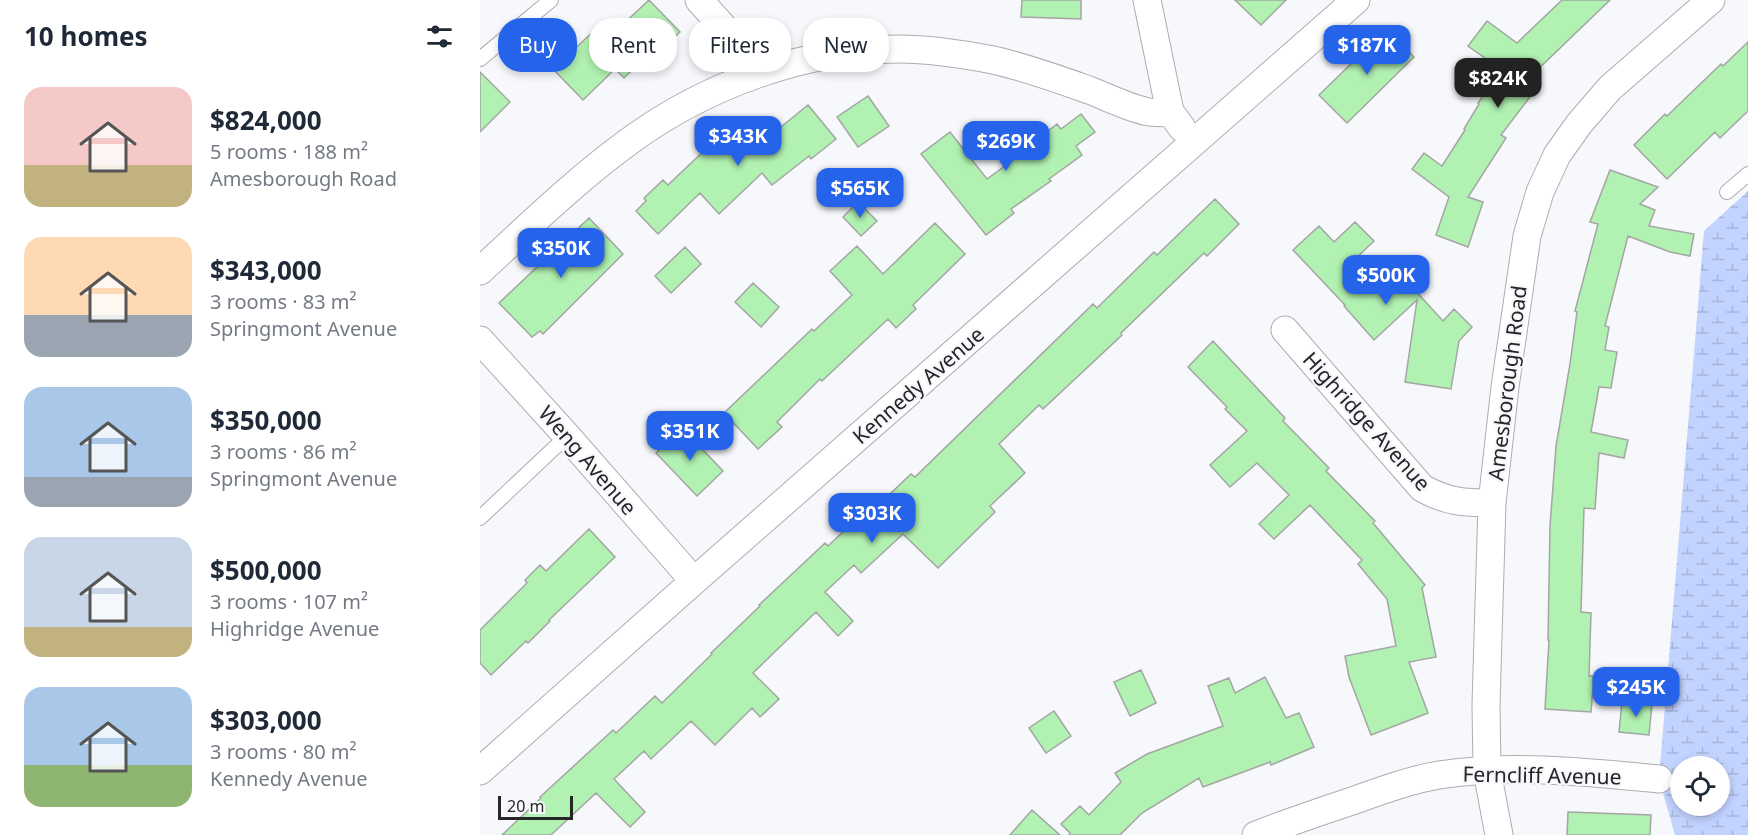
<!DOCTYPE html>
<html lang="en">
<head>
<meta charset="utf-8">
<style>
  :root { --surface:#fff; --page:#f2f2f3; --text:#1f2937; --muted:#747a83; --accent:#2563eb }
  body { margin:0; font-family:"Noto Sans",sans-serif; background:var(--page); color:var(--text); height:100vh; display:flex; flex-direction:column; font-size:22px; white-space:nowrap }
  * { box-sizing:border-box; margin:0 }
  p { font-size:20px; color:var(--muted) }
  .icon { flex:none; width:33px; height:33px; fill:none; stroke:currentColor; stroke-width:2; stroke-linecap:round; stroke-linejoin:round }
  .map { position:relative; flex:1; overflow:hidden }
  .drawer { display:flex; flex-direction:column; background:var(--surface); width:480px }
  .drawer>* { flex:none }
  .banner { position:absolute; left:18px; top:18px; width:570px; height:54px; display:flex; gap:12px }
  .tools { position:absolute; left:1190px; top:756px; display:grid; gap:12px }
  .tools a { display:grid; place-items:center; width:60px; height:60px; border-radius:50%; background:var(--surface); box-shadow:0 3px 9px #0003; font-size:30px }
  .scale { position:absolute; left:18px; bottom:15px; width:75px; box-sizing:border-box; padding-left:6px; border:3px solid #262627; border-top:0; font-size:16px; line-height:21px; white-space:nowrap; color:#262627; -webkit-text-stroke:4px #f6f8fc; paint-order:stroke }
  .price { position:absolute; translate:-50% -51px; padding:0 14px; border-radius:12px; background:var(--accent); color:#fff; font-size:20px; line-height:39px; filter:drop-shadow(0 2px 3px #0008) }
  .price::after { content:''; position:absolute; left:50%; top:36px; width:18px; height:14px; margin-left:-9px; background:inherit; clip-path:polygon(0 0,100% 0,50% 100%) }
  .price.active { background:#222; color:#fff }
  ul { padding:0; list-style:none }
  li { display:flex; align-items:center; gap:18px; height:150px; padding:0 24px }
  li span { display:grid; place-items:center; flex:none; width:168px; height:120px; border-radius:18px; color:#555 }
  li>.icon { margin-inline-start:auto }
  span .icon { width:72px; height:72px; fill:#fffc; stroke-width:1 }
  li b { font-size:26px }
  h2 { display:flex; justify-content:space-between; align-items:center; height:72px; padding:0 24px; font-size:26px }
  .tag { padding:0 21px; border-radius:24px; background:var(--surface); box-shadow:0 3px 9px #0003; font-size:21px; line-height:54px }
  .tag.active { background:var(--accent); color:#fff }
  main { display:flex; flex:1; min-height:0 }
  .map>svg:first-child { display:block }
  .wetland { fill:url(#wetland-marsh); fill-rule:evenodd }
  .building { fill:#b1f1b1; stroke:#a3a6a3; stroke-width:1.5 }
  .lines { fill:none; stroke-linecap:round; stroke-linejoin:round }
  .service-casing { stroke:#acadb1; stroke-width:16 }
  .minor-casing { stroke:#acadb1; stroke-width:29 }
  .service { stroke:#fff; stroke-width:14 }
  .minor { stroke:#fff; stroke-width:27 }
  .labels { text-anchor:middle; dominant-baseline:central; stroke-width:4.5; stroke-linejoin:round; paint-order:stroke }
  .street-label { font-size:21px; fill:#262627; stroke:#f6f8fc }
</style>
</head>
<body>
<main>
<section class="drawer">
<h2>10 homes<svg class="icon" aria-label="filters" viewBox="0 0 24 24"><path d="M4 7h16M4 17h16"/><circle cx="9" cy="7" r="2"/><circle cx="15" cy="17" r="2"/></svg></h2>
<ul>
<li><span style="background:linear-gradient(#f6c9c9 65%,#c2b280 0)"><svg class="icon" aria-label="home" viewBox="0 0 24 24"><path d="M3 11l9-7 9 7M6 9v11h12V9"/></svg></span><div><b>$824,000</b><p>5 rooms · 188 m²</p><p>Amesborough Road</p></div></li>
<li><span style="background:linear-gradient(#ffd9b3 65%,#9aa5b1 0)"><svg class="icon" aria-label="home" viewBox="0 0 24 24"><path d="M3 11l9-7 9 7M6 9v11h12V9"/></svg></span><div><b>$343,000</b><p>3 rooms · 83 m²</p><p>Springmont Avenue</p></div></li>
<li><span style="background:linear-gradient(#a9c7e8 75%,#9aa5b1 0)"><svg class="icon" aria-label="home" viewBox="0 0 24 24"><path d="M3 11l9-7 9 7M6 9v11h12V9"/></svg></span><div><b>$350,000</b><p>3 rooms · 86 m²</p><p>Springmont Avenue</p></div></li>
<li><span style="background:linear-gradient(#c9d6e8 75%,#c2b280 0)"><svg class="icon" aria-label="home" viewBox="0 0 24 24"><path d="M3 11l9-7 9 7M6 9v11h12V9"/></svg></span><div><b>$500,000</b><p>3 rooms · 107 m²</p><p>Highridge Avenue</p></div></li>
<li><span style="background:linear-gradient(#a9c7e8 65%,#8fb573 0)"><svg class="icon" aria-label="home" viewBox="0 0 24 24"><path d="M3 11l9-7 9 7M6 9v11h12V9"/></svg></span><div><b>$303,000</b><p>3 rooms · 80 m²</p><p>Kennedy Avenue</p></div></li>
</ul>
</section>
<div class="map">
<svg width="1268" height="835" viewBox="0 0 1268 835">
  <defs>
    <pattern id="wetland-marsh" width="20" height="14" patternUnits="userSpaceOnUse" patternTransform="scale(1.5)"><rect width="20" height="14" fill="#c2d3ff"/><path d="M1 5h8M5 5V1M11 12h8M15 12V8" fill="none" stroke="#a7b5db"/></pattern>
  </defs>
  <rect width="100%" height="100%" fill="#f6f8fc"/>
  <path class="wetland" d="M 1268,191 L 1268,835 L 1195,835 L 1179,779 L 1224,231 ZM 1200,766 L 1239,766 L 1239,806 L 1200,806 Z"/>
  <path class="building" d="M 169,0 L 200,32 L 177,53 L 174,49 L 144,78 L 135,69 L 103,100 L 73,69 L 117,28 L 124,35 L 135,24 L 139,28 Z
    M 542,0 L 601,0 L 601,19 L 541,17 Z
    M 755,0 L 806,0 L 781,25 Z
    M 1082,0 L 1130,0 L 1049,78 L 1059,85 L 1021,135 L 1026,138 L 988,197 L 1003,202 L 988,247 L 956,235 L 969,197 L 932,169 L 944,153 L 962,166 L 985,130 L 984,129 L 999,104 L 998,103 L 1008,89 L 995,79 L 1009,61 L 988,46 L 1007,21 L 1037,43 Z
    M 907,29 L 934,57 L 867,123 L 839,95 Z
    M 1268,42 L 1268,111 L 1240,138 L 1235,132 L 1187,179 L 1154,145 L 1185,114 L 1187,116 L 1241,64 L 1243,66 Z
    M 0,72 L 30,102 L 0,132 Z
    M 388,96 L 409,126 L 378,147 L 357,117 Z
    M 328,105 L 356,139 L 331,159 L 329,156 L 292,185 L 282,173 L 239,214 L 220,193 L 178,234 L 156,211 L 166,201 L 164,198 L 183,180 L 188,185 L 230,145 L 238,153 L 279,120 L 291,135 Z
    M 601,114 L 615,132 L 596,146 L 602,155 L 569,179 L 571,181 L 531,209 L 534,213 L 506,235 L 441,154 L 470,132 L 507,179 L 555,144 L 554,142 L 577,124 L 581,129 Z
    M 1130,170 L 1178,187 L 1160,204 L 1175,210 L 1169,226 L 1214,234 L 1210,256 L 1190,252 L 1148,236 L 1125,326 L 1129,327 L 1125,350 L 1137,352 L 1131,388 L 1119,387 L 1111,432 L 1148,440 L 1144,458 L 1119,453 L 1115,509 L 1104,508 L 1101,612 L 1111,613 L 1109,676 L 1114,676 L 1111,712 L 1065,709 L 1069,640 L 1068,640 L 1070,526 L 1076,446 L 1090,364 L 1097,312 L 1095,311 L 1118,224 L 1110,222 Z
    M 735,199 L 759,224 L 727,256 L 724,253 L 641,333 L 642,335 L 563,409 L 559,405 L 519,444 L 545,473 L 510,506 L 515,512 L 458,568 L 423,534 L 381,573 L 374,565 L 345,592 L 373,621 L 358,636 L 336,612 L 273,673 L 299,699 L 280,717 L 272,708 L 235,745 L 211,721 L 171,759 L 164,751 L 134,779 L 165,812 L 150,827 L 116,793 L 71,835 L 22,835 L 61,798 L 60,797 L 133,730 L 136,733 L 175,696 L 182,703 L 232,654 L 231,653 L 280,606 L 279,605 L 345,543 L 348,546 L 388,508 L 391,512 L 431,474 L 435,477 L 613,304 L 617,308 L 674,252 L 677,255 Z
    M 378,202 L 397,221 L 381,236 L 363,217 Z
    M 109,218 L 143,254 L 63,334 L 60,331 L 52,337 L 19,303 Z
    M 875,222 L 894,241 L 871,263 L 902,297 L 923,277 L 963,321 L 974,309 L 992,327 L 979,341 L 971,389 L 925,382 L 937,300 L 894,340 L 864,306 L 865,305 L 813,250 L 839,226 L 854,242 Z
    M 455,223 L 485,254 L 433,305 L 436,309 L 416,328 L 408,319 L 342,381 L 340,379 L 297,422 L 302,427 L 278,449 L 244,413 L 332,329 L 334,331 L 372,295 L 350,271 L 377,246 L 403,274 Z
    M 205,247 L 221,264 L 191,293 L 175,276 Z
    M 273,283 L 299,307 L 281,327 L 255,302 Z
    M 733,341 L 805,418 L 803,421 L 849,468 L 846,471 L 895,521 L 893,523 L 945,585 L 942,588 L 956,657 L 929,662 L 948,713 L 891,735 L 869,677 L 865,656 L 916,646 L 907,599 L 878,564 L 882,560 L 830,505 L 794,539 L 779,524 L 809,495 L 777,463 L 750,487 L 730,465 L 767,431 L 745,409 L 747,407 L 708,367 Z
    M 202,428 L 243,471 L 217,496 L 176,453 Z
    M 109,529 L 135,557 L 69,620 L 70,621 L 48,643 L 46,641 L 11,675 L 0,663 L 0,630 L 47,583 L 45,580 L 60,565 L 66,571 Z
    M 661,670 L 676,703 L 650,716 L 634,682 Z
    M 785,677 L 806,718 L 819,713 L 834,747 L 791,765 L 790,762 L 723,787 L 719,778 L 662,813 L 640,835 L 589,835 L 590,833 L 581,824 L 600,806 L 609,815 L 641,782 L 635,773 L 667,754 L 743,726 L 728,686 L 749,678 L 755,693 Z
    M 1142,702 L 1172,704 L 1169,735 L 1139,732 Z
    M 574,711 L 591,736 L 566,753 L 549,728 Z
    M 552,810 L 580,835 L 530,835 Z
    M 1088,812 L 1171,815 L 1170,835 L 1087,835 Z"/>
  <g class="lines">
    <defs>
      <path id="service" d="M 0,59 L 71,0
        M 1247,192 L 1268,174
        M 0,518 L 87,436"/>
      <path id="minor" d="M 219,0 L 255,40 L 265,58 L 268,78
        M 667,0 L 689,107 L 691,113 L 702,128
        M 0,271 C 49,226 97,179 151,140 C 227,85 324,49 419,49 C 450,49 482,54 513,60 C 545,67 578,79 609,90 C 627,97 651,109 669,112 C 676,113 684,113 691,113
        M 805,330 L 942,488 C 967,502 984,503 1012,503
        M 0,340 L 87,436 L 214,581
        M 0,771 L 214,581 L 876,0
        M 776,835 C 809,822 842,811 875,800 C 903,790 930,780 959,775 C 1031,764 1106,772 1179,779
        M 1019,835 L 1007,771 L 1006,705 L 1012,503 L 1025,387 L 1047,236 L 1060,192 L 1077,155 L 1099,124 L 1130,88 L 1231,0"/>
    </defs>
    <use href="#service" class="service-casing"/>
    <use href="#minor" class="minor-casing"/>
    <use href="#service" class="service"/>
    <use href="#minor" class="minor"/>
  </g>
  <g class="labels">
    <g class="street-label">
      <text transform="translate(1027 383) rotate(-83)">Amesborough Road</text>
      <text transform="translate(438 385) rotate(-41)">Kennedy Avenue</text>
      <text transform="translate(887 421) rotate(48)">Highridge Avenue</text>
      <text transform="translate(108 460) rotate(49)">Weng Avenue</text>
      <text transform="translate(1062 775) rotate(1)">Ferncliff Avenue</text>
    </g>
  </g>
</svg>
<div class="tools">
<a><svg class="icon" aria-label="locate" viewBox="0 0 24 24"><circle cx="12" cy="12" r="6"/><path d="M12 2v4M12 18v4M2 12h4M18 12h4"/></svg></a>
</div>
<div class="scale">20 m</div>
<b class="price" style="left:887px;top:76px">$187K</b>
<b class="price active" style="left:1018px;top:109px">$824K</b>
<b class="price" style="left:258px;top:167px">$343K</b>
<b class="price" style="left:526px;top:172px">$269K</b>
<b class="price" style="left:380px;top:219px">$565K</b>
<b class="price" style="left:81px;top:279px">$350K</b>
<b class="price" style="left:906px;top:306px">$500K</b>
<b class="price" style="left:210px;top:462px">$351K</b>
<b class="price" style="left:392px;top:544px">$303K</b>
<b class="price" style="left:1156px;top:718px">$245K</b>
<div class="banner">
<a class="tag active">Buy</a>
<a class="tag">Rent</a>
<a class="tag">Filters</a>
<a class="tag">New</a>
</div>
</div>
</main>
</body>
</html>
